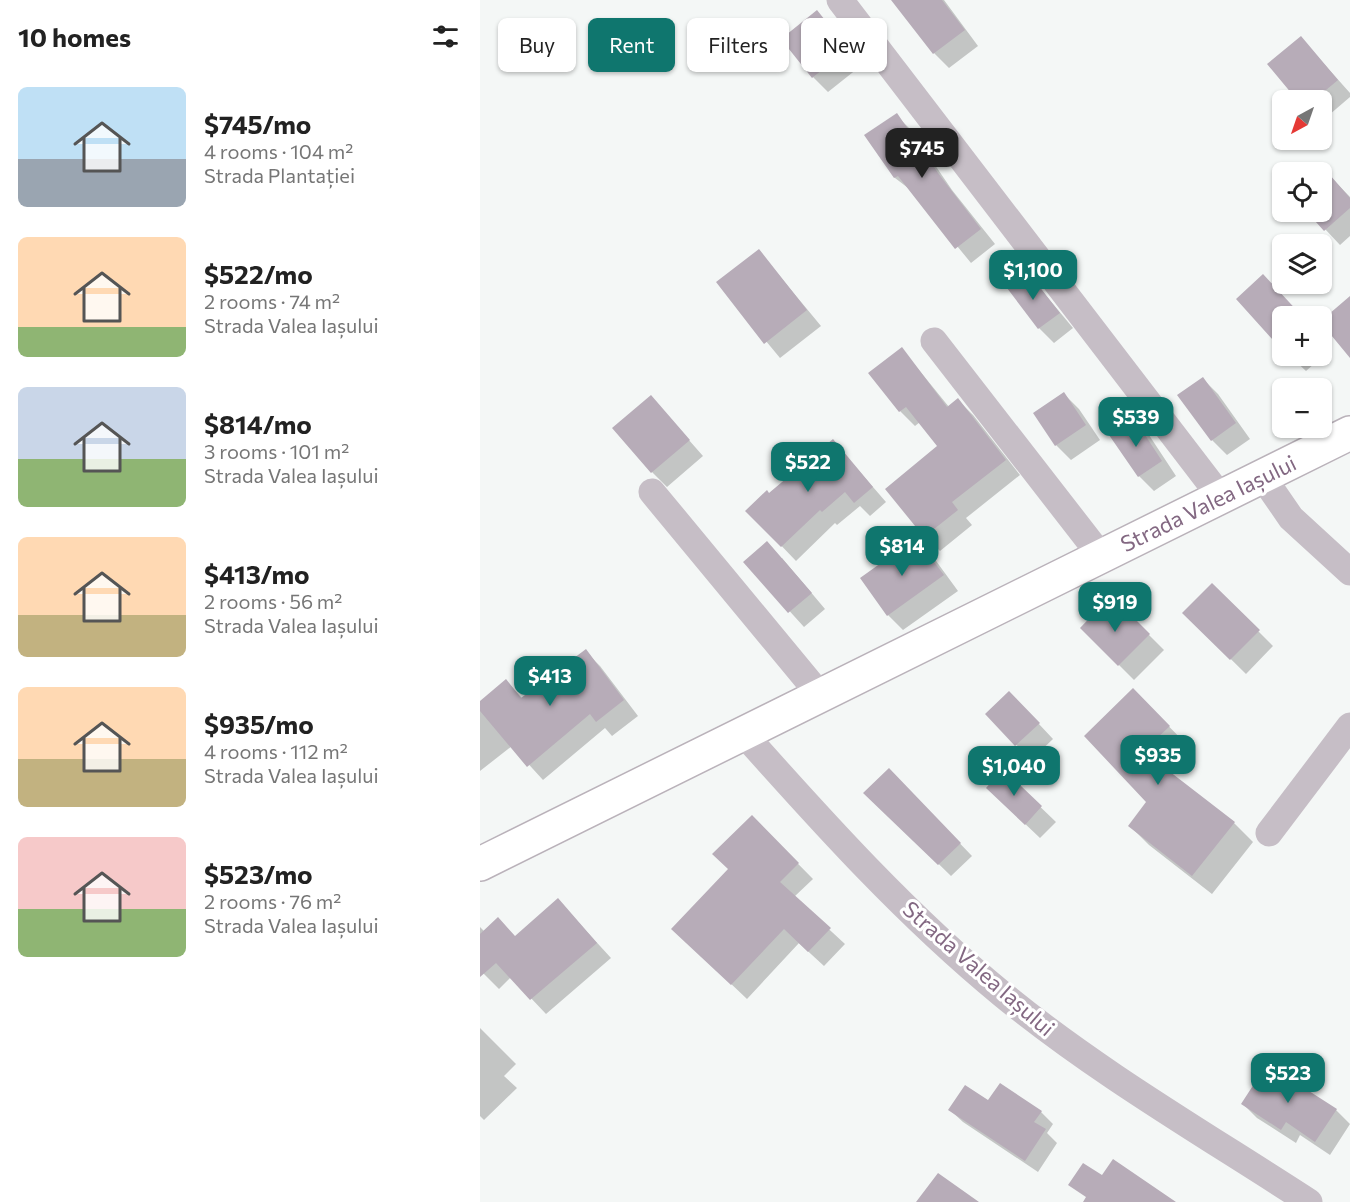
<!DOCTYPE html>
<html lang="en">
<head>
<meta charset="utf-8">
<style>
  :root { --surface:#fff; --page:#f2f2f2; --text:#222; --muted:#767676; --accent:#0f766e }
  body { margin:0; font-family:Commissioner,sans-serif; background:var(--page); color:var(--text); height:100vh; display:flex; flex-direction:column; font-size:22px; white-space:nowrap }
  * { box-sizing:border-box; margin:0 }
  p { font-size:20px; color:var(--muted) }
  .icon { flex:none; width:33px; height:33px; fill:none; stroke:currentColor; stroke-width:2; stroke-linecap:round; stroke-linejoin:round }
  .map { position:relative; flex:1; overflow:hidden }
  .details { display:flex; flex-direction:column; background:var(--surface); width:480px }
  .details>* { flex:none }
  .guide { position:absolute; left:18px; top:18px; width:570px; height:54px; display:flex; gap:12px }
  .needle { width:39px; rotate:220deg }
  .buttons { position:absolute; left:792px; top:90px; display:grid; gap:12px }
  .buttons a { display:grid; place-items:center; width:60px; height:60px; border-radius:9px; background:var(--surface); box-shadow:0 2px 4px #0004; font-size:30px }
  .price { position:absolute; translate:-50% -51px; padding:0 14px; border-radius:12px; background:var(--accent); color:#fff; font-size:20px; line-height:39px; filter:drop-shadow(0 2px 3px #0008) }
  .price::after { content:''; position:absolute; left:50%; top:36px; width:18px; height:14px; margin-left:-9px; background:inherit; clip-path:polygon(0 0,100% 0,50% 100%) }
  .price.on { background:#222; color:#fff }
  ul { padding:0; list-style:none }
  li { display:flex; align-items:center; gap:18px; height:150px; padding:0 18px }
  li span { display:grid; place-items:center; flex:none; width:168px; height:120px; border-radius:9px; color:#555 }
  li>.icon { margin-inline-start:auto }
  span .icon { width:72px; height:72px; fill:#fffc; stroke-width:1 }
  li b { font-size:26px }
  h2 { display:flex; justify-content:space-between; align-items:center; height:72px; padding:0 18px; font-size:26px }
  .tag { padding:0 21px; border-radius:9px; background:var(--surface); box-shadow:0 2px 4px #0004; font-size:21px; line-height:54px }
  .tag.on { background:var(--accent); color:#fff }
  main { display:flex; flex:1; min-height:0 }
  .map>svg:first-child { display:block }
  .shadow { fill:#0003 }
  .building { fill:#b7acb8 }
  .lines { fill:none; stroke-linecap:round; stroke-linejoin:round }
  .primary-casing { stroke:#bab2ba; stroke-width:36 }
  .street { stroke:#c6bec6; stroke-width:27 }
  .primary { stroke:#fff; stroke-width:33 }
  .labels { text-anchor:middle; dominant-baseline:central; stroke-width:6; stroke-linejoin:round; paint-order:stroke }
  .street-label { font-size:22px; fill:#836882; stroke:#fff }
</style>
</head>
<body>
<main>
<section class="details">
<h2>10 homes<svg class="icon" aria-label="filters" viewBox="0 0 24 24"><path d="M4 7h16M4 17h16"/><circle cx="9" cy="7" r="2"/><circle cx="15" cy="17" r="2"/></svg></h2>
<ul>
<li><span style="background:linear-gradient(#bfe0f5 60%,#9aa5b1 0)"><svg class="icon" aria-label="home" viewBox="0 0 24 24"><path d="M3 11l9-7 9 7M6 9v11h12V9"/></svg></span><div><b>$745/mo</b><p>4 rooms · 104 m²</p><p>Strada Plantației</p></div></li>
<li><span style="background:linear-gradient(#ffd9b3 75%,#8fb573 0)"><svg class="icon" aria-label="home" viewBox="0 0 24 24"><path d="M3 11l9-7 9 7M6 9v11h12V9"/></svg></span><div><b>$522/mo</b><p>2 rooms · 74 m²</p><p>Strada Valea Iașului</p></div></li>
<li><span style="background:linear-gradient(#c9d6e8 60%,#8fb573 0)"><svg class="icon" aria-label="home" viewBox="0 0 24 24"><path d="M3 11l9-7 9 7M6 9v11h12V9"/></svg></span><div><b>$814/mo</b><p>3 rooms · 101 m²</p><p>Strada Valea Iașului</p></div></li>
<li><span style="background:linear-gradient(#ffd9b3 65%,#c2b280 0)"><svg class="icon" aria-label="home" viewBox="0 0 24 24"><path d="M3 11l9-7 9 7M6 9v11h12V9"/></svg></span><div><b>$413/mo</b><p>2 rooms · 56 m²</p><p>Strada Valea Iașului</p></div></li>
<li><span style="background:linear-gradient(#ffd9b3 60%,#c2b280 0)"><svg class="icon" aria-label="home" viewBox="0 0 24 24"><path d="M3 11l9-7 9 7M6 9v11h12V9"/></svg></span><div><b>$935/mo</b><p>4 rooms · 112 m²</p><p>Strada Valea Iașului</p></div></li>
<li><span style="background:linear-gradient(#f6c9c9 60%,#8fb573 0)"><svg class="icon" aria-label="home" viewBox="0 0 24 24"><path d="M3 11l9-7 9 7M6 9v11h12V9"/></svg></span><div><b>$523/mo</b><p>2 rooms · 76 m²</p><p>Strada Valea Iașului</p></div></li>
</ul>
</section>
<div class="map">
<svg width="870" height="1202" viewBox="0 0 870 1202">
  <rect width="100%" height="100%" fill="#f4f7f6"/>
  <path class="shadow" d="M 414,0 L 464,0 L 498,46 L 469,68 L 454,53 Z
    M 337,12 L 382,65 L 348,92 L 333,77 Z
    M 821,38 L 870,93 L 870,97 L 842,121 L 842,100 L 819,100 L 789,65 Z
    M 416,115 L 431,130 L 472,190 L 515,244 L 491,263 L 432,191 L 415,178 L 386,135 Z
    M 843,169 L 870,197 L 870,236 L 860,245 L 829,212 L 842,212 L 842,172 L 839,172 Z
    M 279,251 L 341,326 L 300,358 L 238,283 Z
    M 548,274 L 593,328 L 574,343 L 559,328 Z
    M 798,291 L 821,316 L 802,316 L 802,347 L 758,299 Z
    M 842,339 L 851,349 L 826,371 L 810,356 L 842,356 Z
    M 422,349 L 469,407 L 478,400 L 493,415 L 540,475 L 486,518 L 492,525 L 460,551 L 445,536 L 459,446 L 440,422 L 435,426 L 420,411 Z
    M 723,379 L 738,394 L 770,439 L 747,455 L 732,440 L 699,395 Z
    M 584,394 L 599,409 L 620,440 L 591,460 L 576,445 Z
    M 171,397 L 223,456 L 187,487 L 172,472 Z
    M 654,420 L 669,435 L 696,476 L 674,491 L 659,476 Z
    M 353,441 L 406,502 L 390,516 L 380,506 L 357,525 L 355,523 L 316,561 L 268,511 Z
    M 436,540 L 451,554 L 478,591 L 423,630 L 408,615 L 382,578 Z
    M 302,558 L 345,609 L 324,627 L 265,562 Z
    M 732,585 L 793,646 L 766,674 L 704,613 Z
    M 648,614 L 684,650 L 654,680 L 602,628 L 640,621 Z
    M 105,651 L 120,666 L 158,716 L 132,736 L 125,728 L 63,780 L 32,746 L 0,771 L 0,703 L 26,681 L 43,699 Z
    M 544,708 L 573,739 L 551,760 L 507,714 Z
    M 672,709 L 708,746 L 684,769 L 754,823 L 773,842 L 732,894 L 669,845 L 650,826 L 668,802 L 606,736 Z
    M 523,771 L 576,822 L 560,838 L 522,802 Z
    M 421,782 L 492,856 L 471,876 L 386,793 Z
    M 272,817 L 333,879 L 314,897 L 365,944 L 344,966 L 319,943 L 267,999 L 208,943 L 249,869 Z
    M 78,900 L 131,958 L 66,1014 L 31,977 L 19,989 L 0,970 L 0,927 L 5,932 L 35,937 Z
    M 0,1028 L 36,1064 L 24,1076 L 37,1088 L 4,1120 L 0,1116 Z
    M 508,1102 L 561,1112 L 573,1124 L 567,1133 L 577,1143 L 558,1172 L 483,1122 L 470,1110 Z
    M 763,1104 L 856,1110 L 870,1124 L 850,1155 L 820,1135 L 816,1143 L 777,1118 Z"/>
  <path class="building" d="M 411,0 L 462,0 L 485,30 L 453,54 Z
    M 337,10 L 368,49 L 332,78 L 301,39 Z
    M 821,36 L 858,80 L 834,100 L 817,100 L 787,64 Z
    M 417,113 L 458,173 L 501,229 L 475,249 L 418,176 L 414,178 L 384,135 Z
    M 843,167 L 870,198 L 870,208 L 844,231 L 827,212 L 842,212 L 842,172 L 837,172 Z
    M 279,249 L 327,310 L 284,344 L 236,282 Z
    M 548,272 L 580,313 L 558,329 L 527,288 Z
    M 783,274 L 822,316 L 802,316 L 802,350 L 756,299 Z
    M 870,296 L 870,358 L 842,324 L 842,320 Z
    M 422,347 L 467,407 L 478,398 L 526,460 L 472,502 L 478,510 L 444,537 L 405,489 L 457,446 L 426,407 L 419,412 L 388,373 Z
    M 723,377 L 756,423 L 731,441 L 697,395 Z
    M 584,392 L 606,425 L 575,446 L 553,413 Z
    M 171,395 L 210,440 L 171,473 L 132,428 Z
    M 654,418 L 682,461 L 658,477 L 629,435 Z
    M 353,439 L 393,487 L 374,503 L 365,492 L 342,512 L 340,510 L 301,547 L 265,511 L 287,490 L 289,493 Z
    M 436,538 L 464,575 L 407,616 L 380,578 Z
    M 287,541 L 332,593 L 308,613 L 263,562 Z
    M 732,583 L 780,630 L 750,660 L 702,613 Z
    M 624,603 L 640,619 L 648,612 L 670,634 L 638,666 L 600,628 Z
    M 106,649 L 144,700 L 116,722 L 110,714 L 47,767 L 0,711 L 0,701 L 26,679 L 41,698 Z
    M 653,688 L 690,726 L 663,751 L 755,822 L 712,876 L 648,826 L 666,802 L 604,736 Z
    M 529,691 L 560,723 L 535,746 L 505,714 Z
    M 409,768 L 481,843 L 458,865 L 383,793 Z
    M 523,769 L 562,806 L 545,825 L 506,788 Z
    M 272,815 L 319,863 L 300,882 L 351,928 L 328,952 L 304,929 L 251,985 L 191,929 L 248,869 L 232,854 Z
    M 78,898 L 117,943 L 50,1000 L 16,963 L 0,977 L 0,934 L 18,917 L 35,936 Z
    M 787,1064 L 857,1109 L 835,1142 L 806,1122 L 801,1130 L 761,1104 Z
    M 520,1083 L 562,1111 L 554,1122 L 566,1129 L 545,1161 L 468,1110 L 485,1085 L 508,1100 Z
    M 633,1159 L 696,1202 L 603,1202 L 606,1197 L 588,1185 L 603,1163 L 622,1175 Z
    M 458,1173 L 499,1202 L 436,1202 Z"/>
  <g class="lines">
    <defs>
      <path id="primary" d="M 0,864 L 870,433"/>
    </defs>
    <use href="#primary" class="primary-casing"/>
    <path class="street" d="M 360,0 L 740,496
      M 454,341 L 621,556
      M 782,476 L 811,518 L 870,572
      M 172,492 L 340,695
      M 263,733 C 344,824 427,916 522,994 C 617,1072 726,1135 829,1202
      M 789,833 L 870,726"/>
    <use href="#primary" class="primary"/>
  </g>
  <g class="labels">
    <g class="street-label">
      <text transform="translate(728 503) rotate(-26)">Strada Valea Iașului</text>
      <text transform="translate(499 968) rotate(41)">Strada Valea Iașului</text>
    </g>
  </g>
</svg>
<div class="buttons">
<a><svg class="needle" viewBox="-14 -14 28 28"><path d="M0-13l5 13h-10z" fill="#e53935"/><path d="M0 13l5-13h-10z" fill="#767676"/></svg></a>
<a><svg class="icon" aria-label="locate" viewBox="0 0 24 24"><circle cx="12" cy="12" r="6"/><path d="M12 2v4M12 18v4M2 12h4M18 12h4"/></svg></a>
<a><svg class="icon" aria-label="layers" viewBox="0 0 24 24"><path d="M12 4l9 5-9 5-9-5zM3 14l9 5 9-5"/></svg></a>
<a>+</a>
<a>−</a>
</div>
<b class="price on" style="left:442px;top:179px">$745</b>
<b class="price" style="left:553px;top:301px">$1,100</b>
<b class="price" style="left:656px;top:448px">$539</b>
<b class="price" style="left:328px;top:493px">$522</b>
<b class="price" style="left:422px;top:577px">$814</b>
<b class="price" style="left:635px;top:633px">$919</b>
<b class="price" style="left:70px;top:707px">$413</b>
<b class="price" style="left:678px;top:786px">$935</b>
<b class="price" style="left:534px;top:797px">$1,040</b>
<b class="price" style="left:808px;top:1104px">$523</b>
<div class="guide">
<a class="tag">Buy</a>
<a class="tag on">Rent</a>
<a class="tag">Filters</a>
<a class="tag">New</a>
</div>
</div>
</main>
</body>
</html>
